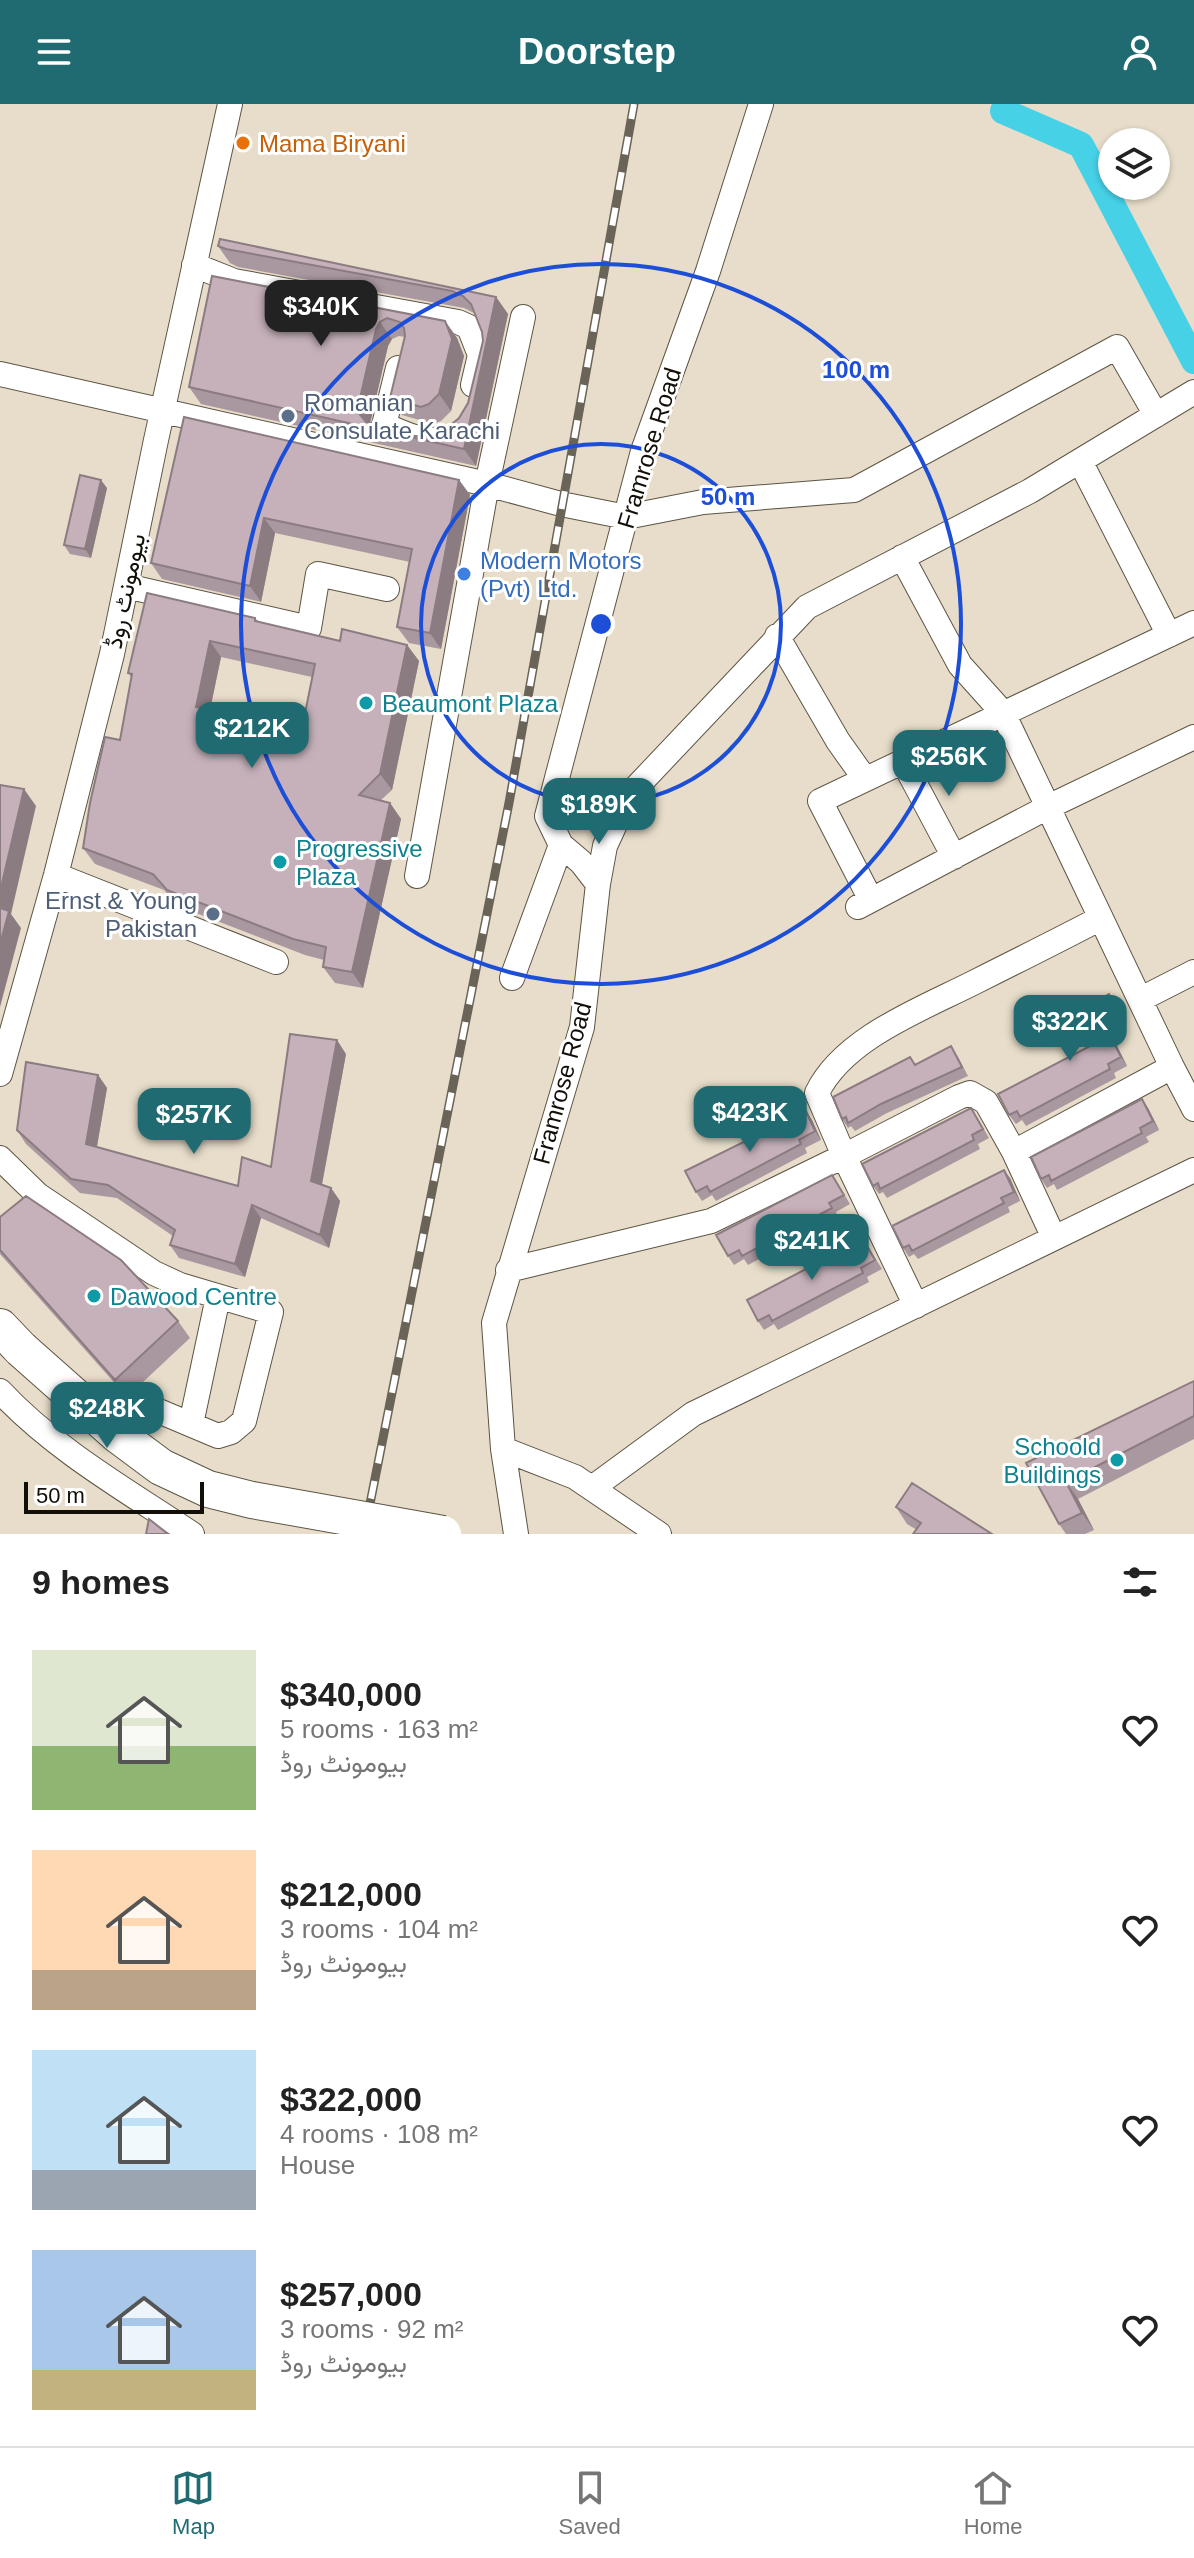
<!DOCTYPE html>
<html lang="en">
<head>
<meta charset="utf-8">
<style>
  :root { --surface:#fff; --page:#f6f6f6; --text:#222; --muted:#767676; --line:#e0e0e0; --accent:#1f6b71 }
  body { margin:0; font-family:Arial,Vazirmatn,sans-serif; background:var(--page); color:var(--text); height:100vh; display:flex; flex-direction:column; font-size:30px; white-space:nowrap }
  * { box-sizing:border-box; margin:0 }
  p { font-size:26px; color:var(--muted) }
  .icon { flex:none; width:44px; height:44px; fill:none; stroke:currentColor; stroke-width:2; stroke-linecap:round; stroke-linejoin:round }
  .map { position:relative; height:1430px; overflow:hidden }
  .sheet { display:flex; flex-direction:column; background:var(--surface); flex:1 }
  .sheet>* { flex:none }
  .fabs { position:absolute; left:1098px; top:24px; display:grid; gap:16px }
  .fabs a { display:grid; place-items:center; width:72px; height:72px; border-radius:50%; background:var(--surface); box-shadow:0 2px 6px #0004; font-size:40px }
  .scale { position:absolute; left:24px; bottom:20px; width:180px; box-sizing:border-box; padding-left:8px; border:4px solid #120e08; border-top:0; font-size:22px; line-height:28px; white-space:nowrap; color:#120e08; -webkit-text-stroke:6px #fff; paint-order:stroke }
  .price { position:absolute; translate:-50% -68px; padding:0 18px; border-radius:16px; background:var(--accent); color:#fff; font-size:26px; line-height:52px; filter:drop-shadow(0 2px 4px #0008) }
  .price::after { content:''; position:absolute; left:50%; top:48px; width:24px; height:18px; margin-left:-12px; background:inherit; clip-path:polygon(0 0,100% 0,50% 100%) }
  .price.active { background:#222; color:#fff }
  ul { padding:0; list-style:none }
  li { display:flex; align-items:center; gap:24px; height:200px; padding:0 32px }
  li span { display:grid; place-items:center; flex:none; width:224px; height:160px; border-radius:0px; color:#555 }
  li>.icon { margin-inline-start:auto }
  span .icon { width:96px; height:96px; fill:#fffc; stroke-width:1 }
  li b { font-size:34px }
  h2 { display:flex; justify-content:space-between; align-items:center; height:96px; padding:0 32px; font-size:34px }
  header { display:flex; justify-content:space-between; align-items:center; height:104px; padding:0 32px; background:var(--accent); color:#fff; font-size:36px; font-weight:600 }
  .dock { display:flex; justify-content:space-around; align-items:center; height:112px; border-top:2px solid var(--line); background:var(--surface); font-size:22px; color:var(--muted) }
  .dock a { display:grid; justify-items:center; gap:4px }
  .dock .active { color:var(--accent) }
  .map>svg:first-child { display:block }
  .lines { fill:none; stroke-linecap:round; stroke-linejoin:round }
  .canal { stroke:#46d1e7; stroke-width:26 }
  .minor-casing { stroke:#5d5544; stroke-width:26 }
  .highway-casing { stroke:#5d5544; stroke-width:38 }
  .minor { stroke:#fff; stroke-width:24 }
  .highway { stroke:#fff; stroke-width:36 }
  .rail-casing { stroke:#6a6458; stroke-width:9 }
  .rail { stroke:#fff; stroke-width:6; stroke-dasharray:18; stroke-linecap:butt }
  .highway-bridge-casing { stroke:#5d5544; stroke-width:38; stroke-linecap:butt }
  .highway-bridge { stroke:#fff; stroke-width:36 }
  .wall { fill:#aa98a0; fill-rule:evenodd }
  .shaded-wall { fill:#8b7c82 }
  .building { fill:#c6b1ba; stroke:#8b7c82; stroke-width:2; fill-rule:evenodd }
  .ring { fill:none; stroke:#1d4ed8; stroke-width:4 }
  .food-dot { fill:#e8710a; stroke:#fff; stroke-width:3 }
  .service-dot { fill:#5c6f8a; stroke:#fff; stroke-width:3 }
  .shop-dot { fill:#3f7fe0; stroke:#fff; stroke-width:3 }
  .culture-dot { fill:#0f9aa8; stroke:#fff; stroke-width:3 }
  .labels { text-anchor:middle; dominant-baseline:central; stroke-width:6; stroke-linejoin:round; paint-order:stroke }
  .food-label { font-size:24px; fill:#c56008; stroke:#fff; text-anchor:start }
  .service-label { font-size:24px; fill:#4e5e75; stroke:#fff; text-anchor:start }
  .street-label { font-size:24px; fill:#120e08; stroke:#fff }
  .shop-label { font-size:24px; fill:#366cbe; stroke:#fff; text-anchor:start }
  .culture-label { font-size:24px; fill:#0d838f; stroke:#fff; text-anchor:start }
  .centre { fill:#1d4ed8; stroke:#fff; stroke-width:4 }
  .ring-label { font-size:24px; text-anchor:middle; font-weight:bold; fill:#1d4ed8; stroke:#fff; stroke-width:6; stroke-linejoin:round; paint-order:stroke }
</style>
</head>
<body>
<header><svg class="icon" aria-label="menu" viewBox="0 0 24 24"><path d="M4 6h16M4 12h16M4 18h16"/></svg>Doorstep<svg class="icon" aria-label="person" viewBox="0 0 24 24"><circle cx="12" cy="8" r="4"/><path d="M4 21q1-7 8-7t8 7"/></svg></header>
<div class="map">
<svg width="1194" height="1430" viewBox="0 0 1194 1430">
  <rect width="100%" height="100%" fill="#e7ddca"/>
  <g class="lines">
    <path class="canal" d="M 1003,7 L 1081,41 L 1194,257"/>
    <defs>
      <path id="minor" d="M 194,161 L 234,177 L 458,218 L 469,223 L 480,251 L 473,281
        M 398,264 L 384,321 C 400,327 425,341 441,334
        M 0,270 L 487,380 L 561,400 L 626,413 L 703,398 L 854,386 L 1117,243 L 1156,311
        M 1080,357 L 1169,531
        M 902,453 L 960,561 L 1003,609 L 1172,963 L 1194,1005
        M 126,482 L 309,524 L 318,470 L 387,485
        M 777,532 L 838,637 L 865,675
        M 903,657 L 954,753
        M 56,771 L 276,858
        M 417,772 L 487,380 L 523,213
        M 598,780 L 605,742 L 628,692 L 807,503 L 1030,387 L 1194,288
        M 871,796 L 820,697 L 1194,519
        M 858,803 L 1048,703 L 1194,633
        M 512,874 L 561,741
        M 1141,895 L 1194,868
        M 0,970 L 56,771 L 112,550 L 156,336 L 230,0
        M 1014,1048 L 1172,963
        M 0,1054 L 38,1091 L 154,1169 L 180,1181 L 271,1208 L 244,1317 L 231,1328 L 218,1332 L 142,1300
        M 508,1166 L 711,1117 L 844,1052 L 817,989 C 843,934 924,904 975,878 C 1017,857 1059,836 1101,814
        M 916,1202 L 844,1052 L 959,993 L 970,989 L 986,998 L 1014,1048 L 1054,1134
        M 0,1287 C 54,1345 126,1386 192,1430
        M 191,1320 L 218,1193
        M 503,1345 L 516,1430
        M 592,1384 L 693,1310 L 1194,1066
        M 659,1430 L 575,1373 L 503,1345 L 494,1219 L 582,923 L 598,780 L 581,758 L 561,741 L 547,712 L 643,347 L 708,167 L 761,0"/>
      <path id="highway" d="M 0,1223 L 21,1245"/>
    </defs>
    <use href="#minor" class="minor-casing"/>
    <use href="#highway" class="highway-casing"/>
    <use href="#minor" class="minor"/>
    <use href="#highway" class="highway"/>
    <defs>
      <path id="rail" d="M 364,1430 L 509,699 L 634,0"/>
    </defs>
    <use href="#rail" class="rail-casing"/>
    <use href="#rail" class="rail"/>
    <defs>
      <path id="highway-bridge" d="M 21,1245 L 118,1331 L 161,1363 L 208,1385 L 252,1396 L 443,1430"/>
    </defs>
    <use href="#highway-bridge" class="highway-bridge-casing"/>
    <use href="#highway-bridge" class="highway-bridge"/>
  </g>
  <path class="wall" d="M 218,142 L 496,193 L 508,210 L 476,362 L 201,300 L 189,283 L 212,172 L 445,217 L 457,234 L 464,252 L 451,307 L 441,317 L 433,320 L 402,311 L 390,294 L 405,233 L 399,232 L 392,235 L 388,242 L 370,319 L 402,331 L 429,333 L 446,325 L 459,314 L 468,299 L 483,237 L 482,228 L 474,209 L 464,204 L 238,163 L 230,159 Z
    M 184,313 L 459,376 L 470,391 L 441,545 L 409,539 L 397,523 L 410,458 L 275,429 L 261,498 L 162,475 L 151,459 Z
    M 107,384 L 91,454 L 70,450 L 64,441 Z
    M 255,514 L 259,518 L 340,537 L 407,541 L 419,557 L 392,686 L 381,696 L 390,699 L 401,715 L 363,884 L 335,879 L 323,863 L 324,856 L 305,851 L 178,802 L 164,786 L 95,760 L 83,744 L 120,636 L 132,574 L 128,569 ZM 221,553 L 312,573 L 302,624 L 210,606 Z
    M 1109,890 L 1127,920 L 1110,928 L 1127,962 L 1114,969 L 1116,974 L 1026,1022 L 1022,1016 L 1016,1020 L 1009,1011 L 1092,941 Z
    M 346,950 L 322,1081 L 331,1084 L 340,1097 L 329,1144 L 261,1114 L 245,1173 L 179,1154 L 170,1141 L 173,1132 L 117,1094 L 80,1089 L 26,1040 L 17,1026 L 98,971 L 107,984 L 97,1043 L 238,1082 L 271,1063 Z
    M 957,951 L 968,972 L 887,1009 L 855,1027 L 851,1022 L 848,1024 L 842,1015 L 916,961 Z
    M 1142,995 L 1148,1004 L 1159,1026 L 1146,1033 L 1149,1038 L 1057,1086 L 1054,1080 L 1047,1084 L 1041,1075 Z
    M 977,1013 L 989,1034 L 978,1040 L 980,1045 L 887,1094 L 883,1088 L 879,1090 L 873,1082 Z
    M 812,1016 L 821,1036 L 805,1044 L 807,1049 L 716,1097 L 712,1091 L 702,1097 L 696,1088 Z
    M 1010,1074 L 1020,1097 L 1008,1103 L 1010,1108 L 918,1155 L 914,1150 L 909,1153 L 903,1144 Z
    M 838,1080 L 850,1100 L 836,1108 L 838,1113 L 748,1161 L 744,1155 L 734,1161 L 728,1152 Z
    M 0,1113 L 178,1217 L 190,1234 L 127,1293 L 0,1150 Z
    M 869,1144 L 882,1165 L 867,1173 L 869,1178 L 778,1226 L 774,1220 L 764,1226 L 758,1217 Z
    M 1194,1277 L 1194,1335 L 1078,1395 L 1094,1426 L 1085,1430 L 1066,1430 L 1059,1420 L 1026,1359 Z
    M 896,1403 L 992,1430 L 917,1426 L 907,1420 Z"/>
  <path class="shaded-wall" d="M 496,193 L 508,210 L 476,362 L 464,345 Z
    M 445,217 L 457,234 L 464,252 L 451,307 L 439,290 Z
    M 380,218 L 392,235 L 388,242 L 369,324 L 357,307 L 376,225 Z
    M 101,376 L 107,384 L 91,454 L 85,445 Z
    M 459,376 L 470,391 L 441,545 L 430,529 Z
    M 264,414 L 275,429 L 261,498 L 250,482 Z
    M 210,537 L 221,553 L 207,620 L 196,603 Z
    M 407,541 L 419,557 L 392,686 L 380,670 Z
    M 24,685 L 36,702 L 11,810 L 21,824 L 0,903 L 0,788 Z
    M 390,699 L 401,715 L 363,884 L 352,868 Z
    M 1104,920 L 1110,928 L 1127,962 L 1121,953 Z
    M 337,936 L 346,950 L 320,1090 L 311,1077 Z
    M 98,971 L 107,984 L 95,1053 L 86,1040 Z
    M 1142,995 L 1148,1004 L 1159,1026 L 1153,1017 Z
    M 806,1007 L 812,1016 L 821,1036 L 815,1027 Z
    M 1004,1066 L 1010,1074 L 1020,1097 L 1014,1088 Z
    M 331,1084 L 340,1097 L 329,1144 L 320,1131 Z
    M 252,1101 L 261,1114 L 245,1173 L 235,1160 Z
    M 1066,1378 L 1078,1395 L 1094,1426 L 1082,1409 Z"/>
  <path class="building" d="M 220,135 L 496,193 L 464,345 L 189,283 L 212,172 L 445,217 L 452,235 L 439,290 L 429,300 L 421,303 L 390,294 L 405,232 L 404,224 L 400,218 L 387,214 L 380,218 L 376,225 L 357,307 L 366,318 L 402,331 L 429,333 L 446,325 L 459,314 L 468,299 L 483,237 L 482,228 L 471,200 L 463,192 L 452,187 L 226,145 L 218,142 Z
    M 184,313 L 459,376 L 430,529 L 397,523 L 412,445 L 264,414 L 250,482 L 151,459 Z
    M 80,371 L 101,376 L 85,445 L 64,441 Z
    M 147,489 L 255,514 L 255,517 L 340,537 L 342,525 L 407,541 L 380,670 L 359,691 L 390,699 L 352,868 L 323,863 L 326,843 L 293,835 L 167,786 L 153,770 L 83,744 L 90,699 L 105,633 L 120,636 L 132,570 L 128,569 ZM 210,537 L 315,560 L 302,624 L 196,603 Z
    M 0,681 L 24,685 L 0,788 Z
    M 0,804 L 9,807 L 0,840 Z
    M 1109,890 L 1121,911 L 1104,920 L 1121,953 L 1108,960 L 1110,965 L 1020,1013 L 1017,1007 L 1009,1011 L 998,990 L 1092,941 L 1074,909 Z
    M 290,930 L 337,936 L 311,1077 L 331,1084 L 320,1131 L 252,1101 L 235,1160 L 170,1141 L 175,1126 L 108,1081 L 71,1075 L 17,1026 L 26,958 L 98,971 L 86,1040 L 238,1082 L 242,1053 L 271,1063 Z
    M 951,942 L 962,963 L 881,1000 L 848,1019 L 846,1013 L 842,1015 L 833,993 L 910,953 L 915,961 Z
    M 1142,995 L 1153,1017 L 1140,1024 L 1142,1029 L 1051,1077 L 1049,1071 L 1041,1075 L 1031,1053 Z
    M 971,1004 L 983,1025 L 972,1031 L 974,1036 L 880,1085 L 878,1079 L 873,1082 L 862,1060 Z
    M 806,1007 L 815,1027 L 799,1036 L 801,1040 L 710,1088 L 707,1082 L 696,1088 L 685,1067 Z
    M 1004,1066 L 1014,1088 L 1001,1094 L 1004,1099 L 912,1147 L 909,1141 L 903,1144 L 892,1122 Z
    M 832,1071 L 844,1091 L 829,1099 L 832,1104 L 742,1152 L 739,1146 L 728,1152 L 716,1131 Z
    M 26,1092 L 121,1156 L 178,1217 L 115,1276 L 0,1146 L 0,1113 Z
    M 863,1135 L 875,1156 L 861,1164 L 863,1169 L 772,1217 L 769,1211 L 758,1217 L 747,1196 Z
    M 1194,1277 L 1194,1312 L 1066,1378 L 1082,1409 L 1059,1420 L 1026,1359 Z
    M 912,1379 L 992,1430 L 913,1430 L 921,1419 L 896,1403 Z
    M 149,1415 L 168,1430 L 146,1430 Z"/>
  <g class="ring">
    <circle cx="601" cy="520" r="180"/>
    <circle cx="601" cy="520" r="360"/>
  </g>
  <circle class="food-dot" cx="243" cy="39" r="8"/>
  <g class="service-dot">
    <circle cx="288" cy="312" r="8"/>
    <circle cx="213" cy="810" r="8"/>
  </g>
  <circle class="shop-dot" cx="464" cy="470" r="8"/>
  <g class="culture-dot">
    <circle cx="366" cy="599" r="8"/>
    <circle cx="280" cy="758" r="8"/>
    <circle cx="94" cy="1192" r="8"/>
    <circle cx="1117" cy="1356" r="8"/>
  </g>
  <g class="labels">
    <g class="food-label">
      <text x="259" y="39">Mama Biryani</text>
    </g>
    <g class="service-label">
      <text x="304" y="298">Romanian<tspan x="304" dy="28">Consulate Karachi</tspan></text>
      <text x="197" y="796" text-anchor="end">Ernst &amp; Young<tspan x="197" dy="28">Pakistan</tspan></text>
    </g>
    <g class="street-label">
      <text transform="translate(649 344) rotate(-73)">Framrose Road</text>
      <text transform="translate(125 487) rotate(-78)">بیومونٹ روڈ</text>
      <text transform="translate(562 979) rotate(-75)">Framrose Road</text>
    </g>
    <g class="shop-label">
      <text x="480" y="456">Modern Motors<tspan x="480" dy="28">(Pvt) Ltd.</tspan></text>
    </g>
    <g class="culture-label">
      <text x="382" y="599">Beaumont Plaza</text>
      <text x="296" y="744">Progressive<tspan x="296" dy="28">Plaza</tspan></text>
      <text x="110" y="1192">Dawood Centre</text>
      <text x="1101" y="1342" text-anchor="end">Schoold<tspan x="1101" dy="28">Buildings</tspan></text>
    </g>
  </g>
  <circle cx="601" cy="520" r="12" class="centre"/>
  <g class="ring-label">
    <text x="856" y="274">100 m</text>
    <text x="728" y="401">50 m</text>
  </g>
</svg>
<div class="fabs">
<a><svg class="icon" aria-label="layers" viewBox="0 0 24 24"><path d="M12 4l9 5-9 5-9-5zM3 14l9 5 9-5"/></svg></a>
</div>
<div class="scale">50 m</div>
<b class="price active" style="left:321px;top:244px">$340K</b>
<b class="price" style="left:252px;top:666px">$212K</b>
<b class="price" style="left:949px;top:694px">$256K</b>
<b class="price" style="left:599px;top:742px">$189K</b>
<b class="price" style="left:1070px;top:959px">$322K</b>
<b class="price" style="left:750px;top:1050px">$423K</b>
<b class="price" style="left:194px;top:1052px">$257K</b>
<b class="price" style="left:812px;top:1178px">$241K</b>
<b class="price" style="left:107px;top:1346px">$248K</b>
</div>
<section class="sheet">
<h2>9 homes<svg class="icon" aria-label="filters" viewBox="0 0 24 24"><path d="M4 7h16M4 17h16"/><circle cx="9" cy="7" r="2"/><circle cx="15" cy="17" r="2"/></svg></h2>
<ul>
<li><span style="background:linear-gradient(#dfe7d0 60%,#8fb573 0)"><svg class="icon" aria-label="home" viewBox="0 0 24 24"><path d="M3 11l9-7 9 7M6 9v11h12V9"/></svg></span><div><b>$340,000</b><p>5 rooms · 163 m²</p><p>بیومونٹ روڈ</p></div><svg class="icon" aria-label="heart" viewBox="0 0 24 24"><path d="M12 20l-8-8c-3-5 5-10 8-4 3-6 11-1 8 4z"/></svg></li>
<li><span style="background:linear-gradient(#ffd9b3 75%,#b9a48a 0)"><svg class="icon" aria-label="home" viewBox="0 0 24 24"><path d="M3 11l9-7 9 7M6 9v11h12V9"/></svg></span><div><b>$212,000</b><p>3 rooms · 104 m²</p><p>بیومونٹ روڈ</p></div><svg class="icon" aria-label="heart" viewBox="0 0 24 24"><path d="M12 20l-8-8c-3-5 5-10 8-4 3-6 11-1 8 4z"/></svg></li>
<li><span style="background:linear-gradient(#bfe0f5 75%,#9aa5b1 0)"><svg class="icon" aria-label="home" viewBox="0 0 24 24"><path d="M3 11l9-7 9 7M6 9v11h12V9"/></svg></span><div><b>$322,000</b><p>4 rooms · 108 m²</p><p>House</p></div><svg class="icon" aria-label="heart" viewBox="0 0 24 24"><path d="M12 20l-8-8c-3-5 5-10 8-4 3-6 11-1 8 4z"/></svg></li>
<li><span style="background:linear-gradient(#a9c7e8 75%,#c2b280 0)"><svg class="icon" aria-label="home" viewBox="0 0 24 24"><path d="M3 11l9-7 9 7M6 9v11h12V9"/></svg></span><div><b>$257,000</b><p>3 rooms · 92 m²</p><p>بیومونٹ روڈ</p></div><svg class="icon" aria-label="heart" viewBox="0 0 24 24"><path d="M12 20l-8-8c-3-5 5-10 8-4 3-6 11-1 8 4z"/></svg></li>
</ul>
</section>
<nav class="dock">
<a class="active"><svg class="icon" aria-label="map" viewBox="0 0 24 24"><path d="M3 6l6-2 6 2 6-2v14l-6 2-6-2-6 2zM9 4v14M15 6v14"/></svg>Map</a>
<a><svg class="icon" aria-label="saved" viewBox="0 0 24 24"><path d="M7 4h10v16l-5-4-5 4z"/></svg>Saved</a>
<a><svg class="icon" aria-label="home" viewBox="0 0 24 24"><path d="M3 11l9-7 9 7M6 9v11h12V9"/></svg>Home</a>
</nav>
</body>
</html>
